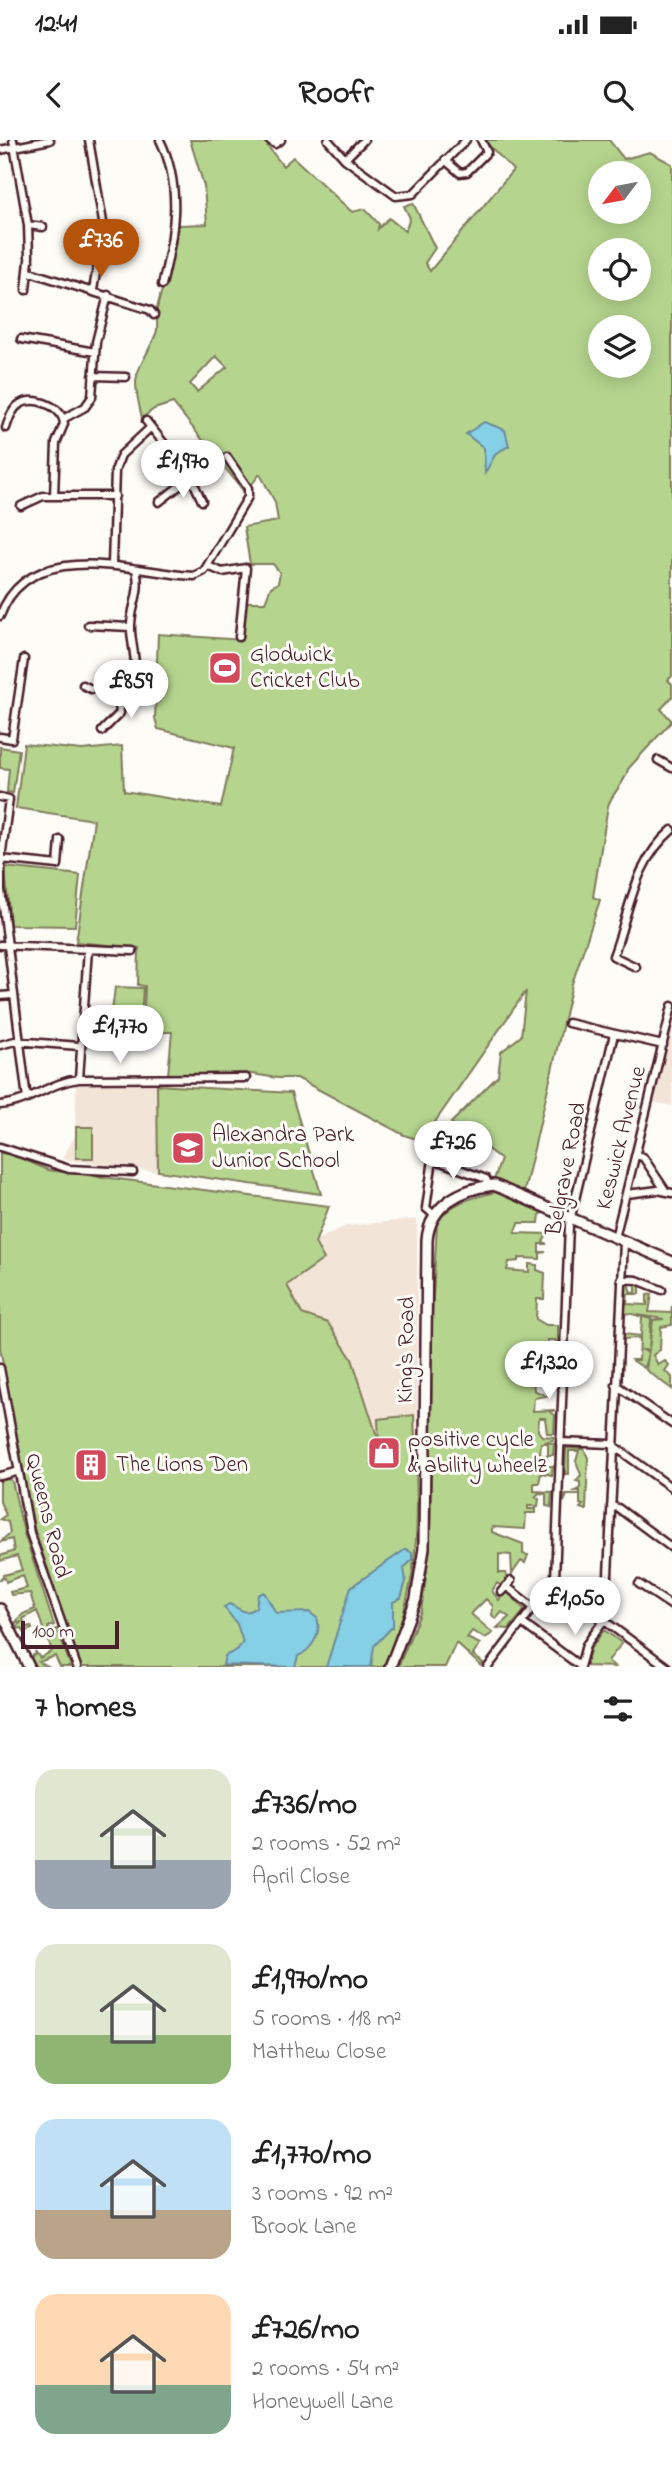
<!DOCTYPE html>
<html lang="en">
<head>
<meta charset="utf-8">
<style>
  :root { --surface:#fff; --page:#f2f2f2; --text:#222; --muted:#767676; --accent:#b45309 }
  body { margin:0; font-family:"Indie Flower",sans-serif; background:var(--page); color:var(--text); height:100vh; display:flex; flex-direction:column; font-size:26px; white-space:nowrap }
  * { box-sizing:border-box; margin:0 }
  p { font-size:23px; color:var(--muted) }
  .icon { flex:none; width:38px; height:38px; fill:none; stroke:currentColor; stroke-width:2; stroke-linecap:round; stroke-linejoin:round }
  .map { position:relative; height:1527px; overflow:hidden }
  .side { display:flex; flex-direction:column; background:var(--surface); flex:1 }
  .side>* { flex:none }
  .needle { width:46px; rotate:238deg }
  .tools { position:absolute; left:588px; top:21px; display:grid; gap:14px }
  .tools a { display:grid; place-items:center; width:63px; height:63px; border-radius:50%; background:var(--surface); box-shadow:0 4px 18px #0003; font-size:35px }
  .scale { position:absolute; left:21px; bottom:18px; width:98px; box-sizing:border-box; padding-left:7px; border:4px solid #4a1f2b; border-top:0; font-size:19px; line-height:24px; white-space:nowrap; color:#4a1f2b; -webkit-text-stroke:5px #fdfcf7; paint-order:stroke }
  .price { position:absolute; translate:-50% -60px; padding:0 16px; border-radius:24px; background:#fff; color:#222; font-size:23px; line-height:46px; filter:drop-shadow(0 2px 4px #0008) }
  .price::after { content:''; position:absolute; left:50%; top:42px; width:21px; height:16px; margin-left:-10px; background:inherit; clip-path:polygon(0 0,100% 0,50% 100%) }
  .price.active { background:var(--accent); color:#fff }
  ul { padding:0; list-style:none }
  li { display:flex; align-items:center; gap:21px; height:175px; padding:0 35px }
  li span { display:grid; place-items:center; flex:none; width:196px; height:140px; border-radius:21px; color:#555 }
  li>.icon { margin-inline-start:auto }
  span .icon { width:84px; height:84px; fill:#fffc; stroke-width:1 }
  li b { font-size:30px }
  h2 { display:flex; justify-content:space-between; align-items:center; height:84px; padding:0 35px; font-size:30px }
  .status { display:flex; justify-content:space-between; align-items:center; height:49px; padding:0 35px; background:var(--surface); direction:ltr }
  .status svg { height:19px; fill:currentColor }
  header { display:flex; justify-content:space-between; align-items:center; height:91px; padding:0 35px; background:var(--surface); font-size:32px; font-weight:800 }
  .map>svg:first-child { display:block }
  .built { fill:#f3e4d8 }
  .green { fill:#b5d58e; stroke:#807a5c; stroke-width:2; fill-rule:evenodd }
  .water { fill:#85d0e6; stroke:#6d899b; stroke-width:2 }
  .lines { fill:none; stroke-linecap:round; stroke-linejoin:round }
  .street-casing { stroke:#4a1f2b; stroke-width:11 }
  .secondary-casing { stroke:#4a1f2b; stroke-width:14 }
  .street { stroke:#fdfcf7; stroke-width:6 }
  .secondary { stroke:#fdfcf7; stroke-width:9 }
  .labels { text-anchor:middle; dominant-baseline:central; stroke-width:6; stroke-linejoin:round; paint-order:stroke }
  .poi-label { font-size:23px; fill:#4a1f2b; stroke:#fdfcf7; text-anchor:start }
  .street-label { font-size:23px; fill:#4a1f2b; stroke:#fdfcf7 }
</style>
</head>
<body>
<div class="status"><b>12:41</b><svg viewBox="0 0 49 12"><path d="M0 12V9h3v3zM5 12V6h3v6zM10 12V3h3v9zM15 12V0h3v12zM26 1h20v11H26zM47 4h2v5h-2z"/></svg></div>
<header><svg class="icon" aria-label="back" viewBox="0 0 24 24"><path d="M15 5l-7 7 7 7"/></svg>Roofr<svg class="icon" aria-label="search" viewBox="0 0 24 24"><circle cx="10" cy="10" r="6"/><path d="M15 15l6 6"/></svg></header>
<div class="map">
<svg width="672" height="1527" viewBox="0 0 672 1527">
  <rect width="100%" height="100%" fill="#fdfcf7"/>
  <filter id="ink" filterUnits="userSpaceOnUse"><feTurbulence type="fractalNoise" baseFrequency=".0143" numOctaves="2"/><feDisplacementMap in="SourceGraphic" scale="14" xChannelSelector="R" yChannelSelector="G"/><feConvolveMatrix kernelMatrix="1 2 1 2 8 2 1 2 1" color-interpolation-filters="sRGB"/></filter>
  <g filter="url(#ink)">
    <path class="built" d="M 672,886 L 672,966 L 654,962 Z
      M 157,944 L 291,953 L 321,1054 L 62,1019 L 75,996 L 76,945 Z
      M 417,1079 L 417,1306 L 380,1306 L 352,1219 L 328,1183 L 302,1174 L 287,1144 L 324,1119 L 316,1100 L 346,1086 Z"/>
    <path class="green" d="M 190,0 L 263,0 L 283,26 L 293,17 L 352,72 L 365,69 L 379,84 L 378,89 L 389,78 L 405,91 L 410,78 L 404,66 L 413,63 L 435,108 L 425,123 L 430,131 L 513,30 L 484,0 L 609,0 L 624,19 L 650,12 L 672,24 L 672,536 L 668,540 L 672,544 L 672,557 L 661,569 L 672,581 L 628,629 C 626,642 612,653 608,666 L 593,757 L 600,760 L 572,844 L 524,1052 L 494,1040 L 501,1019 L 451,983 L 498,936 L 501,912 L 521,896 L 526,851 L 435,982 L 429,1003 L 404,995 L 297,938 L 277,938 L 246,933 L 168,935 L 172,892 L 143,892 L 145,846 L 138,845 L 139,808 L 76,802 L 94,680 L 16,668 L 24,604 L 82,610 L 122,606 L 124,651 L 221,667 L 234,608 L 158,589 L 155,578 L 158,494 L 243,500 L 244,462 L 265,462 L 271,447 L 278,443 L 280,433 L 273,424 L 250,424 L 244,387 L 278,381 L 275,362 L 260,334 L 245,353 L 173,263 L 154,269 L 142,278 C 130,228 137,238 155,196 C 160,187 155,178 157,169 C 163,141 175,114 179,85 L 207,84 L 204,46 ZM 600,33 L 639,33 L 639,72 L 600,72 ZM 600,110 L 639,110 L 639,149 L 600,149 ZM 600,187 L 639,187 L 639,226 L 600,226 ZM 216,216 L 227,227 L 197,252 L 190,244 Z
      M 0,607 L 19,610 L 13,653 L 7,652 L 9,629 L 0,628 Z
      M 5,727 L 80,735 L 75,786 L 10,785 Z
      M 115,847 L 143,848 L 140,894 L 133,896 L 112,872 Z
      M 157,945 L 291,953 L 321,1054 L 158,1031 Z
      M 76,987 L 93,987 L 93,1018 L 76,1018 Z
      M 0,1013 L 11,1014 L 48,1030 L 329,1066 L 315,1103 L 324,1119 L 287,1145 L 302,1174 L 328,1183 L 352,1219 L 379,1302 L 378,1279 L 414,1275 C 417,1369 426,1436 383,1527 L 81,1527 L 34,1388 L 0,1208 Z
      M 496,1052 L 543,1073 L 540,1074 L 539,1083 L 519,1083 L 515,1093 L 547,1094 L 543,1102 L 547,1104 L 539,1104 L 539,1112 L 546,1112 L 540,1113 L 540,1119 L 519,1118 L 519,1121 L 509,1122 L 507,1130 L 529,1132 L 529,1124 L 537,1125 L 537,1130 L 545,1133 L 544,1159 L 537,1159 L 536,1179 L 546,1185 L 558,1185 L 558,1205 L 555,1200 L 548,1200 L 546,1209 L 536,1209 L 536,1228 L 532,1228 L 534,1250 L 546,1256 L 534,1258 L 533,1271 L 555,1270 L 550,1272 L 555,1275 L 554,1293 L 547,1293 L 545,1278 L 539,1278 L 538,1291 L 542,1296 L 554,1297 L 553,1300 L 545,1302 L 554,1303 L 553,1315 L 548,1315 L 548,1303 L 541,1303 L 540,1315 L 548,1316 L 541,1317 L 548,1319 L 540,1319 L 540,1332 L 547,1333 L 547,1326 L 553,1326 L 552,1335 L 541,1333 L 539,1343 L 534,1343 L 534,1351 L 552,1352 L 551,1367 L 546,1366 L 546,1354 L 539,1353 L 535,1357 L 539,1359 L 538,1366 L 528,1366 L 528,1369 L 536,1369 L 536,1373 L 526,1373 L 525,1389 L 492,1387 L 492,1392 L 523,1404 L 523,1414 L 528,1415 L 525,1423 L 521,1421 L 512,1434 L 511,1415 L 499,1414 L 499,1433 L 505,1433 L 508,1438 L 502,1446 L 497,1443 L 492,1451 L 499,1460 L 505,1452 L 508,1452 L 525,1470 L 509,1489 L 497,1488 L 509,1477 L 502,1472 L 496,1479 L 492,1475 L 493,1466 L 486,1459 L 471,1474 L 493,1493 L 485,1498 L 472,1491 L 467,1498 L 480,1504 L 473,1515 L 483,1523 L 481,1526 L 456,1503 L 445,1527 L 398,1527 L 421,1471 L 430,1407 L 432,1175 L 437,1084 C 449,1062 472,1058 496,1052 Z
      M 628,1143 L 631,1153 L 636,1153 L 636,1144 L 640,1145 L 640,1154 L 628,1154 L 627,1164 L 647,1165 L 647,1155 L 652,1154 L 649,1172 L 671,1173 L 672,1166 L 672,1185 L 661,1187 L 660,1210 L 653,1215 L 658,1225 L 665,1221 L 669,1225 L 665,1231 L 672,1237 L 672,1249 L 646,1230 L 653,1180 L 664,1179 L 624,1173 L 625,1148 Z
      M 633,1174 L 651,1179 L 649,1210 L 643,1210 L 648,1213 L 644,1228 L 632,1220 L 639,1220 L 640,1198 L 623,1199 L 623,1194 L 641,1196 L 642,1177 Z
      M 566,1308 L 584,1309 L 588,1318 L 586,1370 L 580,1368 L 583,1365 L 580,1364 L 580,1355 L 567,1355 L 564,1362 L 564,1354 L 580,1354 L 580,1351 L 575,1351 L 580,1348 L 580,1342 L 576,1341 L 581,1335 L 576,1321 L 579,1311 L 569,1311 L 569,1334 L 565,1334 Z
      M 9,1339 L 12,1341 L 24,1393 L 54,1485 L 48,1487 L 50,1491 L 57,1489 L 71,1527 L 60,1527 L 55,1516 L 39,1522 L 48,1527 L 36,1527 L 30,1517 L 36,1514 L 35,1511 L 40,1518 L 52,1511 L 46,1494 L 35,1497 L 44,1491 L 37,1471 L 23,1479 L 26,1487 L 31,1486 L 32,1489 L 24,1492 L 22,1488 L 16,1489 L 21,1482 L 14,1484 L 23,1474 L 35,1469 L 30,1453 L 11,1455 L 10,1452 L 27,1448 L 23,1435 L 6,1442 L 5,1438 L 0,1439 L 4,1435 L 22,1430 L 17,1416 L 0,1421 L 0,1416 L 14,1411 L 12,1399 L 0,1402 L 10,1393 L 8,1382 L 0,1379 L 6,1375 L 0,1362 L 0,1341 Z
      M 604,1490 L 622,1503 L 608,1521 L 615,1527 L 585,1526 L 591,1508 Z"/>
    <path class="water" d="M 484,282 L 505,290 L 509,306 L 496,313 L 485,333 L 484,308 L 466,294 Z
      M 406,1409 L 412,1413 L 412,1420 L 404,1428 L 406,1441 L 401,1458 L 393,1462 L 393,1486 L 374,1506 L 371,1527 L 326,1527 L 351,1447 Z
      M 264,1452 L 276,1473 L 309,1472 L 317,1478 C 322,1493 312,1510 298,1516 L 295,1527 L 223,1525 L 225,1516 L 237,1510 L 243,1502 L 237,1484 L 224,1467 L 229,1464 C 241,1468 244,1477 256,1467 L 258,1455 Z"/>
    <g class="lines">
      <defs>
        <path id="street" d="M 13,0 L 28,85 L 29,117
          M 89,0 L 104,88 L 93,150
          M 160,0 C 183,47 174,97 162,145
          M 269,0 L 275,4 L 281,0
          M 328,0 L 345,19 L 396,56 L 413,54 L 466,0
          M 0,10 L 50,0
          M 345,19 L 364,0
          M 445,20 L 460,33 L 467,32 L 487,12 L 481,0
          M 28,85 L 43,87
          M 30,132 L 150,170 L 154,175
          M 26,150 L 29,120
          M 108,155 L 96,202 L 92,257 L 85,267 L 63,279 L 64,284 L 56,303 L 54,356 L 115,356
          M 21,199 L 95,212
          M 93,236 L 126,237
          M 146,281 L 191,337 L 202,361
          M 6,288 C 9,279 12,269 20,264 C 34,256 58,265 63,279
          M 159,362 L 191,337
          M 21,366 L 43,356 L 54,356
          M 112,425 L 115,331 L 121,315 L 151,287
          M 208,426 L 222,432 L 246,428 L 239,497
          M 0,476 C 27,401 121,428 181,435 L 194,436 L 204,431 L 248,357 L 248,348 L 227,317
          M 88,485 L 130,487
          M 83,545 L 91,549 L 98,547 L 114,558 C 121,555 127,552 131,544 C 140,528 131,506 131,489 C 130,466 142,455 136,429
          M 102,591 L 120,573 L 118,556
          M 0,597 L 12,599 L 24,519
          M 658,620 L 672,628
          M 0,657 L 9,659 L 1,719 L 1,750 L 27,959
          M 1,719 L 58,725 L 60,700
          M 0,805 L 133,811
          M 636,827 L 613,816 C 630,772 633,723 672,690
          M 0,856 L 13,855
          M 568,883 L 663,905
          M 0,905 L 15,901 L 79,906
          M 79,939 L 88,809
          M 0,965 C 29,963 50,942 79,939 L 246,938
          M 0,1007 L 69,1029 L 133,1032
          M 636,1015 L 643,1017 L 665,1050
          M 627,1054 L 658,1050 L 672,1053
          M 433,1074 L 426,1068 L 433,1019 L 486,1039 L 489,1045
          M 615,1098 L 672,866
          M 621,1139 L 637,1140 L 662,1150
          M 0,1228 L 30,1393 L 77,1527
          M 616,1245 L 672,1284
          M 560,1302 L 611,1304 L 672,1348
          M 0,1336 L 16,1332
          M 611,1366 L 618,1368 L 672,1408
          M 553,1443 L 667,1527
          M 639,1444 L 672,1466
          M 506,1446 L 534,1468
          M 501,1452 L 511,1441
          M 522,1483 L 580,1526
          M 488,1527 L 555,1439 L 569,1085 L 614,894
          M 580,1527 L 586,1505 L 606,1477 L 624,1102"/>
        <path id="secondary" d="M 0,1469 L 29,1527
          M 390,1527 L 416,1459 L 424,1408 L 427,1100 C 430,1065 460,1049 494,1045 L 672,1122"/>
      </defs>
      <use href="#street" class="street-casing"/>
      <use href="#secondary" class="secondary-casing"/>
      <use href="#street" class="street"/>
      <use href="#secondary" class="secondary"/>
    </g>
  </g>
  <defs>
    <symbol id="stadium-square" viewBox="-11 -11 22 22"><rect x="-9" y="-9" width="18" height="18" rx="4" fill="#d1495b" stroke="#fdfcf7"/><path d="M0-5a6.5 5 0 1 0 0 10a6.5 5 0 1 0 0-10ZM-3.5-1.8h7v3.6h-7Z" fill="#fff"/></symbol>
    <symbol id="school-square" viewBox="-11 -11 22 22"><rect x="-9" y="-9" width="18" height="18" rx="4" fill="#d1495b" stroke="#fdfcf7"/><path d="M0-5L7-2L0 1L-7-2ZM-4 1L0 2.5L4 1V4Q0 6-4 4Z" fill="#fff"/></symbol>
    <symbol id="shop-square" viewBox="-11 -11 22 22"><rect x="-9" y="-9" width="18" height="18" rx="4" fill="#d1495b" stroke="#fdfcf7"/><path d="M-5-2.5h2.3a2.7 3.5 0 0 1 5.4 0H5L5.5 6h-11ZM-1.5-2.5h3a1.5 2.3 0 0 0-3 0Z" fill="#fff"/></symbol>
    <symbol id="building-square" viewBox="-11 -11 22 22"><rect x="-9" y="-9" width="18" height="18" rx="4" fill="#d1495b" stroke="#fdfcf7"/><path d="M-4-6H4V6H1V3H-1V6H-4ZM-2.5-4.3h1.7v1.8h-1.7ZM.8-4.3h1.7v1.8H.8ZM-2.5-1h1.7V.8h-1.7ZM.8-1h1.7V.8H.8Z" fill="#fff"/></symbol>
  </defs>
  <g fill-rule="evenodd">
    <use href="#stadium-square" x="206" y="509" width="38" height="38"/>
    <use href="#school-square" x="169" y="989" width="38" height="38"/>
    <use href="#shop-square" x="365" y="1294" width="38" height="38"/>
    <use href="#building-square" x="72" y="1306" width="38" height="38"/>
  </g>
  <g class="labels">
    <g class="poi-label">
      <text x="250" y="515">Glodwick<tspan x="250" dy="26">Cricket Club</tspan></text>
      <text x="212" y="995">Alexandra Park<tspan x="212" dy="26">Junior School</tspan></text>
      <text x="408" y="1300">positive cycle<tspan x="408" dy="26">&amp; ability wheelz</tspan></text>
      <text x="116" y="1325">The Lions Den</text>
    </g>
    <g class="street-label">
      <text transform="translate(622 998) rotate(-76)">Keswick Avenue</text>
      <text transform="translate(567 1029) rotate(-79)">Belgrave Road</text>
      <text transform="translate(407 1210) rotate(-89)">King's Road</text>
      <text transform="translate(47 1376) rotate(76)">Queens Road</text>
    </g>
  </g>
</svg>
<div class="tools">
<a><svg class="needle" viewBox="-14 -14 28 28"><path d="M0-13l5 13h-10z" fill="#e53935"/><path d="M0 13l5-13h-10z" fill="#767676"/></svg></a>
<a><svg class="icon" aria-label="locate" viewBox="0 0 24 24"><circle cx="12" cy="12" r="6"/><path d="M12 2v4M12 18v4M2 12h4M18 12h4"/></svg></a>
<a><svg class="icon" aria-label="layers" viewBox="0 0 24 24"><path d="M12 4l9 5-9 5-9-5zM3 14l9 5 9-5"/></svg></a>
</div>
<div class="scale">100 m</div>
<b class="price active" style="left:101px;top:139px">£736</b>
<b class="price" style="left:183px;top:360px">£1,970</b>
<b class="price" style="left:131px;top:580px">£859</b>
<b class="price" style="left:120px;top:925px">£1,770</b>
<b class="price" style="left:453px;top:1041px">£726</b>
<b class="price" style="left:549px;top:1261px">£1,320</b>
<b class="price" style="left:575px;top:1497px">£1,050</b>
</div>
<section class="side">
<h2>7 homes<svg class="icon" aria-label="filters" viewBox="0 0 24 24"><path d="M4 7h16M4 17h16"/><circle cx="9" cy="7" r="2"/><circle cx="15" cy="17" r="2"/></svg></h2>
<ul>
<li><span style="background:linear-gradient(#dfe7d0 65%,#9aa5b1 0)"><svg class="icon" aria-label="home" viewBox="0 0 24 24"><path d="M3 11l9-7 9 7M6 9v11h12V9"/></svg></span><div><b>£736/mo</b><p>2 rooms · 52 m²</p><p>April Close</p></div></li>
<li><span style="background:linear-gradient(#dfe7d0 65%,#8fb573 0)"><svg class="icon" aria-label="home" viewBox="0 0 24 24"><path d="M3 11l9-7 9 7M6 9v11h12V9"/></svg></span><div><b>£1,970/mo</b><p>5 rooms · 118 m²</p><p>Matthew Close</p></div></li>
<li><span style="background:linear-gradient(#bfe0f5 65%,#b9a48a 0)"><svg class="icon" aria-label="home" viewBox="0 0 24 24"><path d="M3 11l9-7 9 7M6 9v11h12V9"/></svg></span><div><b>£1,770/mo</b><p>3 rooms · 92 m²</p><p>Brook Lane</p></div></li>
<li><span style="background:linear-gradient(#ffd9b3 65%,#7fa58c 0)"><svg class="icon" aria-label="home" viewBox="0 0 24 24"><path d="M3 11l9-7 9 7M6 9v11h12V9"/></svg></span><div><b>£726/mo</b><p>2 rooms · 54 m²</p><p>Honeywell Lane</p></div></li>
</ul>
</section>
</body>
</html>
